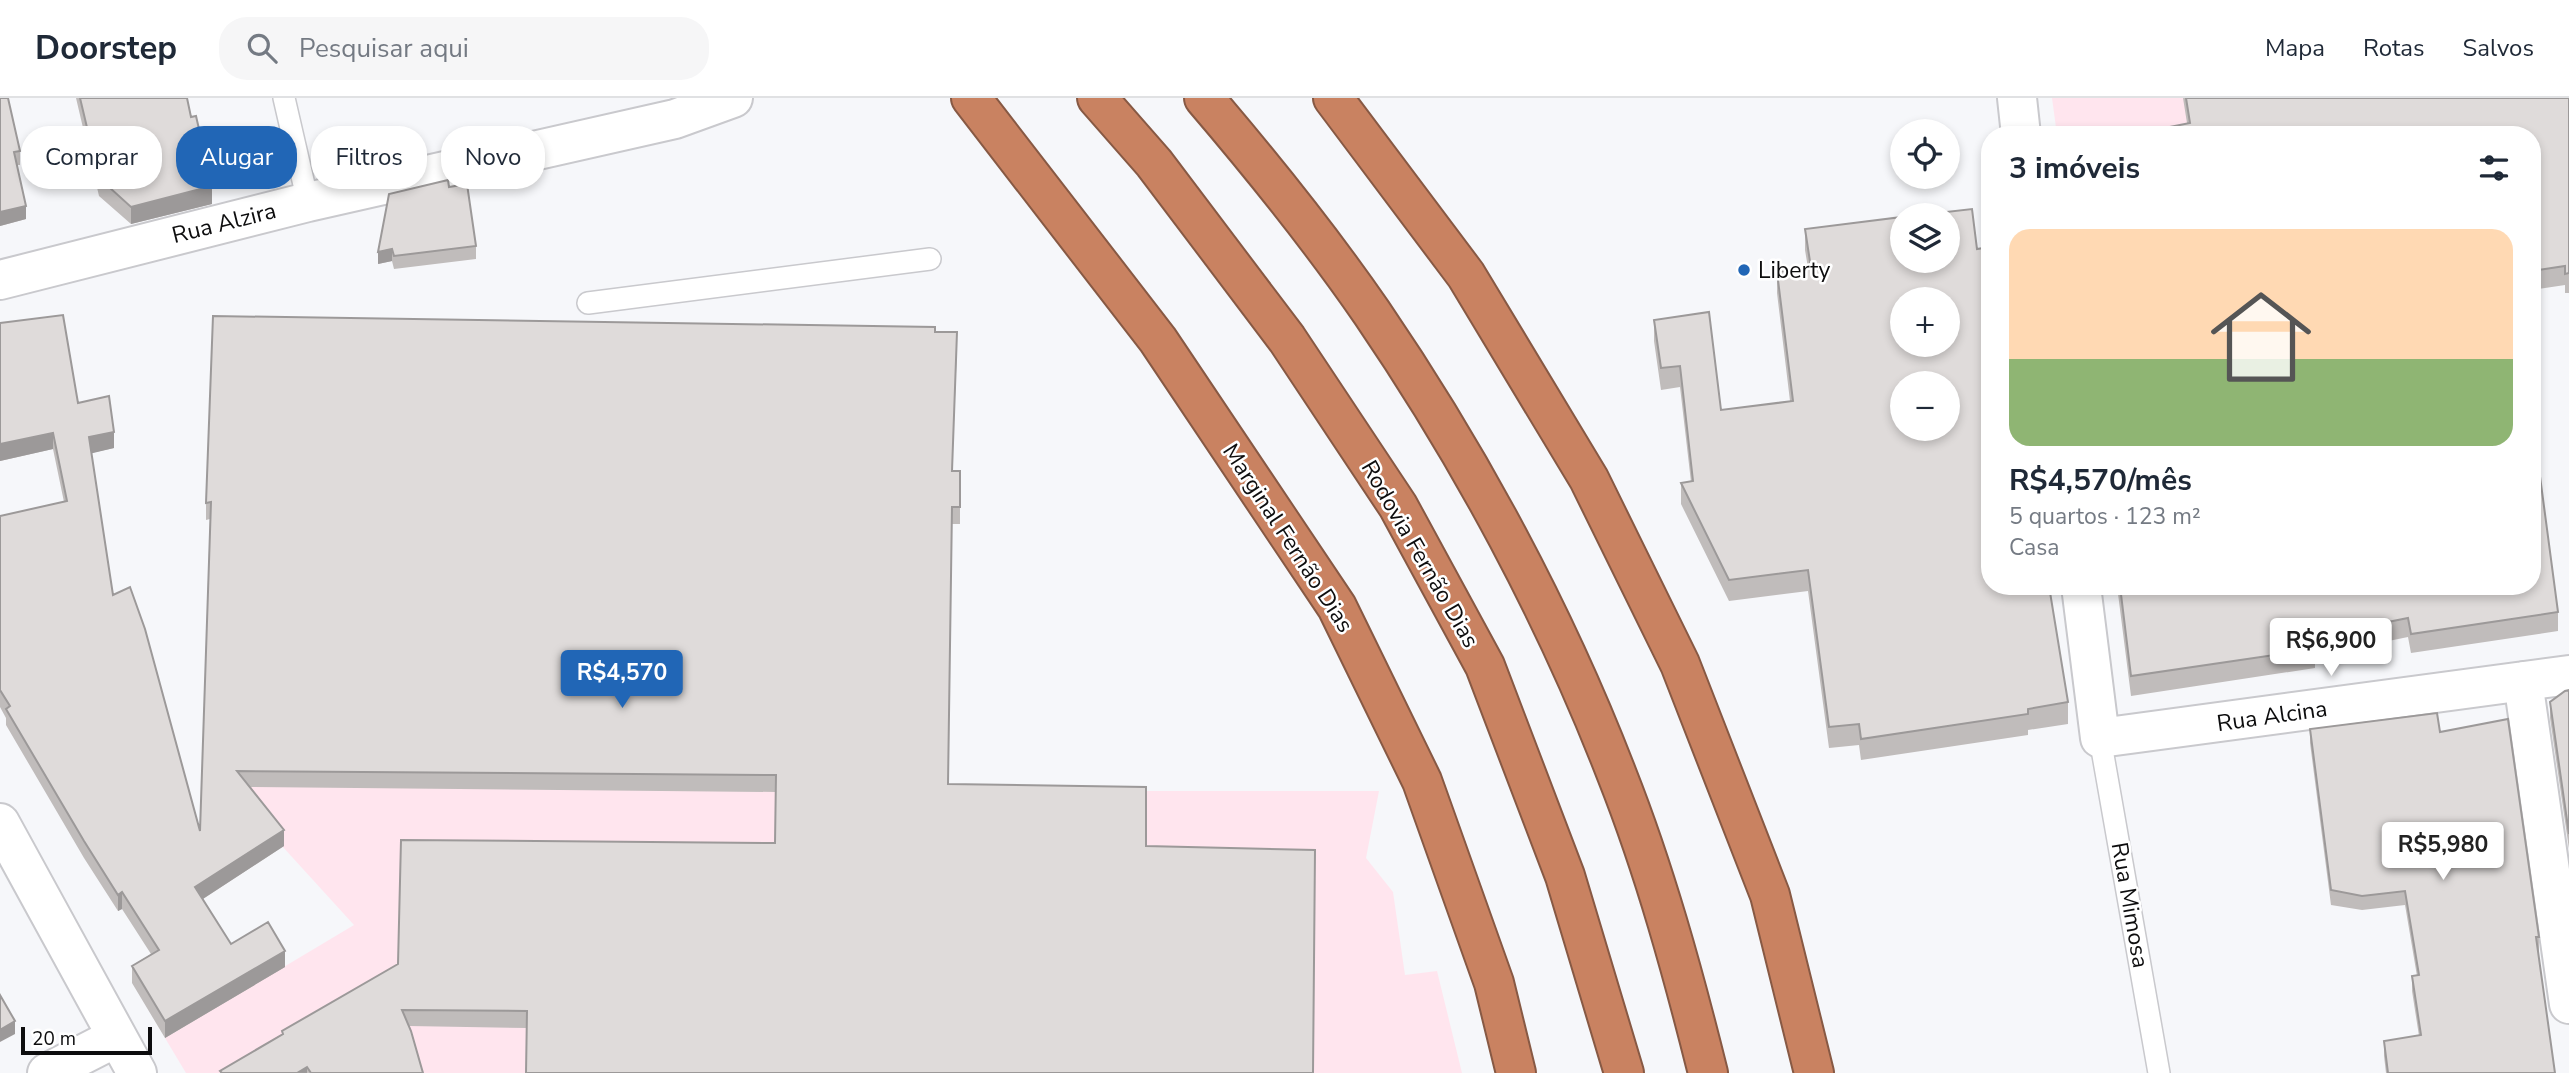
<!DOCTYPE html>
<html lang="pt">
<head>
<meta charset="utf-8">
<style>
  :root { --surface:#fff; --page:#f6f6f7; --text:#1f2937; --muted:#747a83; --line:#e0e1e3; --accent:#2166b6 }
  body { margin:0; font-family:"Nunito Sans",sans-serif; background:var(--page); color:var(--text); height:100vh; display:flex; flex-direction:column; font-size:26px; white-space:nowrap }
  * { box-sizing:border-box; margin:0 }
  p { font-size:23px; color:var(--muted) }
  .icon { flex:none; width:38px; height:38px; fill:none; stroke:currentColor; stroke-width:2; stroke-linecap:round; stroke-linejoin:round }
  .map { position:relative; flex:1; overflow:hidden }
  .details { position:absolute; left:1981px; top:28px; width:560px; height:469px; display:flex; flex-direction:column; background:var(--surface); border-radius:28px; box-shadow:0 4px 10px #0003 }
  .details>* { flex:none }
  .hud { position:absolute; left:21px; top:28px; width:665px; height:63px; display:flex; gap:14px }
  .tools { position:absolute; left:1890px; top:21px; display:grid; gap:14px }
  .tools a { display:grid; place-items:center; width:70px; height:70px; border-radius:50%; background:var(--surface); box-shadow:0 4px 10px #0003; font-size:35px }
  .scale { position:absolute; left:21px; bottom:18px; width:131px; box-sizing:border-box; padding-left:7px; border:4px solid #0d0d0e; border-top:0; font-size:19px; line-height:24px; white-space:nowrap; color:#0d0d0e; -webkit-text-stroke:5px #fff; paint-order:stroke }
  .price { position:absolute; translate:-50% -60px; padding:0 16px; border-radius:7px; background:#fff; color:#222; font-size:23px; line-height:46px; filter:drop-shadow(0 2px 4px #0008) }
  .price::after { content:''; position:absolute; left:50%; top:42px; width:21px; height:16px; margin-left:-10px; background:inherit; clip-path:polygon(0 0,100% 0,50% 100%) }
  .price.current { background:var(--accent); color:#fff }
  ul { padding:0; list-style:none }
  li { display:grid; align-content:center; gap:14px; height:371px; padding:0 28px }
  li+li { border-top:2px solid var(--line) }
  li span { display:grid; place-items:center; height:217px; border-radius:21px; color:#555 }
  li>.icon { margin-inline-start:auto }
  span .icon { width:126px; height:126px; fill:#fffc; stroke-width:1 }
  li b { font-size:30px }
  h2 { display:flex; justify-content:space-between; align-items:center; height:84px; padding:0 28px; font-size:30px }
  .pill { padding:0 24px; border-radius:28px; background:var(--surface); box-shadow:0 4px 10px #0003; font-size:24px; line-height:63px }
  .pill.current { background:var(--accent); color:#fff }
  header { display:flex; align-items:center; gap:42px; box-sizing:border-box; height:98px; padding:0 35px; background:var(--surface); border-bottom:2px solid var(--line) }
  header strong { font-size:33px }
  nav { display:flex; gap:38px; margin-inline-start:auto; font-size:24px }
  .search { width:490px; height:63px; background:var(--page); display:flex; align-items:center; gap:18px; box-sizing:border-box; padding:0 24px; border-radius:28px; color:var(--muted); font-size:26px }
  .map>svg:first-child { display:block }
  .industrial { fill:#ffe5ee }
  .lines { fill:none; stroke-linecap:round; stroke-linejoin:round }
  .lane-casing { stroke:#c9c9cd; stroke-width:24 }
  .street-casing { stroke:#c9c9cd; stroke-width:42 }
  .highway-casing { stroke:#875944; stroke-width:42 }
  .lane { stroke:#fff; stroke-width:21 }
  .street { stroke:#fff; stroke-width:38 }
  .highway { stroke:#c98261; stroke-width:38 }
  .wall { fill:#c0bcbb }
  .shaded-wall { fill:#9c9999 }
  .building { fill:#dfdbda; stroke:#9c9999; stroke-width:2; fill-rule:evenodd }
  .poi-dot { fill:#2166b6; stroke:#fff; stroke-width:2.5 }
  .labels { text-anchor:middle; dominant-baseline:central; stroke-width:5; stroke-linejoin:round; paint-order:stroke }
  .street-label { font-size:23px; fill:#0d0d0e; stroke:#fff }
  .poi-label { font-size:23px; fill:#0d0d0e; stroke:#fff; text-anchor:start }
</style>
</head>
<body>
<header>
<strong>Doorstep</strong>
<div class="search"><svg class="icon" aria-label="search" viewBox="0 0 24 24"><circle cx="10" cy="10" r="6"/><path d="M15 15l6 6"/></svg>Pesquisar aqui</div>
<nav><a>Mapa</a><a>Rotas</a><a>Salvos</a></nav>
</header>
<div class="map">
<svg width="2569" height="975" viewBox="0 0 2569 975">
  <rect width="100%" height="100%" fill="#f6f7fa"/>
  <path class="industrial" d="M 2052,0 L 2498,0 L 2502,37 L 2057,37 Z
    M 220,680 L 956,693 L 1379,693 L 1366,760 L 1393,794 L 1405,877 L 1437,873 L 1462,975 L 186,975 L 165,940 L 354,827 Z"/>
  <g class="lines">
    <defs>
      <path id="lane" d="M 284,0 L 308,104
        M 588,205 L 930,161
        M 2100,640 L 2159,975"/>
      <path id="street" d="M 2017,0 L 2021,37
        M 0,182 L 308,104 L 675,21 L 733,0
        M 2081,488 L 2100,640 L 2569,577
        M 2523,583 L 2569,906
        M 0,725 L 137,975
        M 47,975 L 117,939"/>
      <path id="highway" d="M 971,0 L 1158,242 L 1337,509 L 1422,683 L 1494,885 L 1516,975
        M 1097,0 L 1154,65 L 1287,241 L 1398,408 L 1485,568 L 1565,778 L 1624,975
        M 1204,0 C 1263,69 1321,141 1372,215 C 1469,357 1555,516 1617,677 C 1655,773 1683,875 1708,975
        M 1333,0 L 1466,177 L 1589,381 L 1680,566 L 1770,797 L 1814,975"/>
    </defs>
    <use href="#lane" class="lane-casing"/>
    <use href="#street" class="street-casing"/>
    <use href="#highway" class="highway-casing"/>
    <use href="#lane" class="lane"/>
    <use href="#street" class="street"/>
    <use href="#highway" class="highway"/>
  </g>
  <path class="wall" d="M 0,0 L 20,53 L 20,67 L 17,67 L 26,121 L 0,128 Z
    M 76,0 L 187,0 L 212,106 L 131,126 L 99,98 Z
    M 2183,0 L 2569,0 L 2569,195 L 2565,195 L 2565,187 L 2532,192 L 2532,37 L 2187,25 Z
    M 449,89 L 476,148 L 476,161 L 394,171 L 392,163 L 378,166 Z
    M 1805,131 L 1977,151 L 1990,149 L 1990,239 L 1988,239 L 1990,488 L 2068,604 L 2068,626 L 2028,632 L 2028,637 L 1861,662 L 1859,647 L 1829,650 L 1808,493 L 1729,503 L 1681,406 L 1681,385 L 1691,384 L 1680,289 L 1661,292 L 1654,243 L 1654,222 L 1721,312 L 1790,303 L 1777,195 L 1777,174 L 1808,170 L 1805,152 Z
    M 0,225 L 78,305 L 114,350 L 91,355 L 113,497 L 200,733 L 210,421 L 206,422 L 206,405 L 935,234 L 957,251 L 952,373 L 960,373 L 960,426 L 952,426 L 948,686 L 527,930 L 409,928 L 423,975 L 220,975 L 220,973 L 282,936 L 282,933 L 775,745 L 776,694 L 251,689 L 284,748 L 203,801 L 231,846 L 285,869 L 165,940 L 132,885 L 132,868 L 151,856 L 122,811 L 118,813 L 84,760 L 6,627 L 6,620 L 0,609 L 0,418 L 64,404 L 53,351 L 0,363 Z
    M 2117,488 L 2532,488 L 2558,514 L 2558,533 L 2411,555 L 2408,539 L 2315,558 L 2315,570 L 2131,598 Z
    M 2569,592 L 2569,751 L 2550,620 L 2550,604 Z
    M 2310,631 L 2440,634 L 2539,839 L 2539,853 L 2538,853 L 2555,975 L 2386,975 L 2384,958 L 2384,943 L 2419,938 L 2412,893 L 2412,878 L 2417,878 L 2405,807 L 2362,812 L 2331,807 L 2310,645 Z"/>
  <path class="shaded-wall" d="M 212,88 L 212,106 L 131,126 L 131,109 Z
    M 26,108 L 26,121 L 0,128 L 0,114 Z
    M 392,151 L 392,163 L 378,166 L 378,154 Z
    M 114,334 L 114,350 L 89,356 L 89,339 Z
    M 53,335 L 53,351 L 0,363 L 0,346 Z
    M 284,732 L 284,748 L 195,806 L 195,789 Z
    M 122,794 L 122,811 L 118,813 L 118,797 Z
    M 285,853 L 285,869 L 165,940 L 165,923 Z
    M 15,923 L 15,936 L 0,944 L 0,932 Z
    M 307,969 L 307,975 L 297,975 Z"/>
  <path class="building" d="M 0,0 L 8,0 L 20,53 L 14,54 L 26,108 L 0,114 Z
    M 80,0 L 187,0 L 191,19 L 196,18 L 212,88 L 131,109 L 99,80 Z
    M 2186,0 L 2569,0 L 2569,175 L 2565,176 L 2565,168 L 2532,173 L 2532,37 L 2129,37 L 2190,25 Z
    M 448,82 L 449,89 L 467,86 L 476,148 L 394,158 L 392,151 L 378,154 L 389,96 Z
    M 1972,111 L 1977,151 L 1990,149 L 1990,218 L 1986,218 L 1990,253 L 1990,488 L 2049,488 L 2068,604 L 2028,611 L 2028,616 L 1861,641 L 1859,626 L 1829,629 L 1808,472 L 1729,482 L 1681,385 L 1693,383 L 1680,268 L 1661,270 L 1654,222 L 1709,214 L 1721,312 L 1793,303 L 1777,174 L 1811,170 L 1805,131 L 1902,119 L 1902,163 L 1948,163 L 1948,117 L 1920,117 ZM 1902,201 L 1948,201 L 1948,247 L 1902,247 ZM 1902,285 L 1948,285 L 1948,331 L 1902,331 Z
    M 63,217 L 78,305 L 109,298 L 114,334 L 89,339 L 113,497 L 130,489 L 145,531 L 200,733 L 211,404 L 206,405 L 213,218 L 935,229 L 935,234 L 957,234 L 952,373 L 960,373 L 960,409 L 952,409 L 948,686 L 1146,689 L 1146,748 L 1315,752 L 1313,975 L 526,975 L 527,913 L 402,912 L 411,933 L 423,975 L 311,975 L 307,969 L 297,975 L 222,975 L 220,973 L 283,936 L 282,933 L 398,866 L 401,742 L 775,745 L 776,677 L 237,673 L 284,732 L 195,789 L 231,846 L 268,824 L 285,853 L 165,923 L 132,868 L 159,852 L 122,794 L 118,797 L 84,743 L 6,611 L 10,608 L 0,592 L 0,418 L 67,403 L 53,335 L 0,346 L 0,225 Z
    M 2532,318 L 2558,514 L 2411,536 L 2408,520 L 2313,539 L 2315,551 L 2131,578 L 2120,488 L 2532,488 Z
    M 2569,592 L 2569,736 L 2550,604 L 2565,593 Z
    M 2437,615 L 2440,634 L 2508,621 L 2539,839 L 2536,839 L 2555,975 L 2388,975 L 2384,943 L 2421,937 L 2412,878 L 2419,877 L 2405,793 L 2362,798 L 2331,792 L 2310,631 Z
    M 0,897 L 15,923 L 0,932 Z"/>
  <circle class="poi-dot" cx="1744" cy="172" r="7"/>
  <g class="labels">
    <g class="street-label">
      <text transform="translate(224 125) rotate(-14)">Rua Alzira</text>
      <text transform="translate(1288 440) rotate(57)">Marginal Fernão Dias</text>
      <text transform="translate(1420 456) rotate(60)">Rodovia Fernão Dias</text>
      <text transform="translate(2272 618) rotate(-8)">Rua Alcina</text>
      <text transform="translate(2130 807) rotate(80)">Rua Mimosa</text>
    </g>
    <g class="poi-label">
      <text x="1758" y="172">Liberty</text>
    </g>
  </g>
</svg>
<div class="tools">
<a><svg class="icon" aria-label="locate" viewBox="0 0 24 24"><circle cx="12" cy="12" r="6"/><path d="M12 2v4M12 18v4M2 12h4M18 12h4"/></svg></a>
<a><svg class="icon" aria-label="layers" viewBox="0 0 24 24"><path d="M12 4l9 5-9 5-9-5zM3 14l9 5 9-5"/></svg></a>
<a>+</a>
<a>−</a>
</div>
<div class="scale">20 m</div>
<b class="price" style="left:2331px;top:580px">R$6,900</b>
<b class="price current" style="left:622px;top:612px">R$4,570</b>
<b class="price" style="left:2443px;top:784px">R$5,980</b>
<div class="hud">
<a class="pill">Comprar</a>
<a class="pill current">Alugar</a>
<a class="pill">Filtros</a>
<a class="pill">Novo</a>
</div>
<section class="details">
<h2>3 imóveis<svg class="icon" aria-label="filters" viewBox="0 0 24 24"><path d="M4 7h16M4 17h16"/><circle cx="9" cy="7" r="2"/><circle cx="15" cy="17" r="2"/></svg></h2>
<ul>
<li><span style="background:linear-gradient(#ffd9b3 60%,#8fb573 0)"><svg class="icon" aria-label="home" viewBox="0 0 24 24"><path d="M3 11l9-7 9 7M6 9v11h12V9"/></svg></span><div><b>R$4,570/mês</b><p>5 quartos · 123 m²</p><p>Casa</p></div></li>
</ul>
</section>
</div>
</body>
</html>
